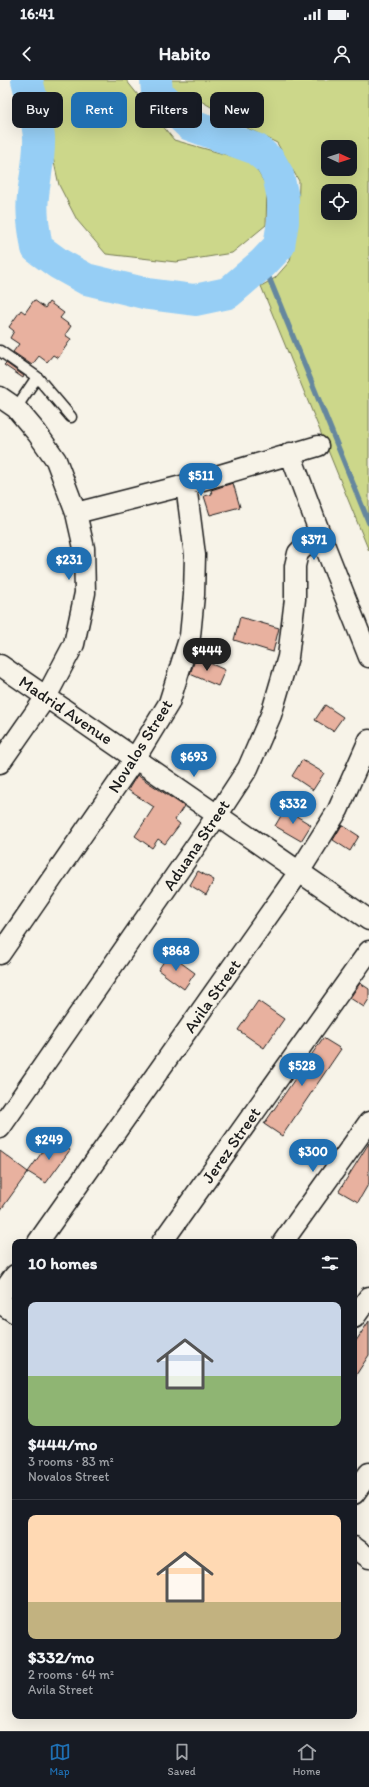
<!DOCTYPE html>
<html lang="en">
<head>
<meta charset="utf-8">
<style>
  :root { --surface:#171b24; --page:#20242c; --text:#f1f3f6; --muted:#9ea1a6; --line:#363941; --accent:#1f6fb2 }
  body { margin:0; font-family:Itim,sans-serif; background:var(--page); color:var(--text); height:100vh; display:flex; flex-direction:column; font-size:15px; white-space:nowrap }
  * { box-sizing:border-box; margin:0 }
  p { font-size:13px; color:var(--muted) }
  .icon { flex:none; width:22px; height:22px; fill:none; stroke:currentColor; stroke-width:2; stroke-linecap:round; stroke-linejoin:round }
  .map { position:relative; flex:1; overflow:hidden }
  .details { position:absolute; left:12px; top:1159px; width:345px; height:480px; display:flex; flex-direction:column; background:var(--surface); border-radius:8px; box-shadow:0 4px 16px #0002 }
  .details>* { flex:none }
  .banner { position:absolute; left:12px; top:12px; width:345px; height:36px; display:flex; gap:8px }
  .needle { width:26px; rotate:93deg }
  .controls { position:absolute; left:321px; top:60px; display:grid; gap:8px }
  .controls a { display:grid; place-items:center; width:36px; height:36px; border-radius:8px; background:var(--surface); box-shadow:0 4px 16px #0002; font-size:20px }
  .price { position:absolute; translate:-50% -34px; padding:0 9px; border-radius:14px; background:var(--accent); color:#fff; font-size:13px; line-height:26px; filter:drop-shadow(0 1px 2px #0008) }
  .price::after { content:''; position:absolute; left:50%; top:24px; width:12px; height:9px; margin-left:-6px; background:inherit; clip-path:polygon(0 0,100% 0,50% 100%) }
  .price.selected { background:#222; color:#fff }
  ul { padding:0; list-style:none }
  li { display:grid; align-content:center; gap:8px; height:212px; padding:0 16px }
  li+li { border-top:1px solid var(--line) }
  li span { display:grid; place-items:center; height:124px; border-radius:8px; color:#555 }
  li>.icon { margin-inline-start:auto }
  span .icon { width:72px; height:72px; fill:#fffc; stroke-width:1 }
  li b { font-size:17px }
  h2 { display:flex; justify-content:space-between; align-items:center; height:48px; padding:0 16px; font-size:17px }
  .pill { padding:0 14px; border-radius:8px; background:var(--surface); box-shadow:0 4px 16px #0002; font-size:14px; line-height:36px }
  .pill.selected { background:var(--accent); color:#fff }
  .status { display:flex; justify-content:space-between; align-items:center; height:28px; padding:0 20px; background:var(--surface); direction:ltr }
  .status svg { height:11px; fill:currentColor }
  header { display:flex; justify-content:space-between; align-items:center; height:52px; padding:0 16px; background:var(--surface); font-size:18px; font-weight:700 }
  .tabs { display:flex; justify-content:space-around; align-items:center; height:56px; border-top:1px solid var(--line); background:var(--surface); font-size:11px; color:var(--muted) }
  .tabs a { display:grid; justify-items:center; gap:2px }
  .tabs .selected { color:var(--accent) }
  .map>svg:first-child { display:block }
  .green { fill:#ccd78a; stroke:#747a53; fill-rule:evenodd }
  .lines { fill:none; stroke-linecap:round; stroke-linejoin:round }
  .stream { stroke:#65879e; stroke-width:5.5 }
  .river { stroke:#96cef5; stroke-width:32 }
  .building { fill:#e8b19f; stroke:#1c1c1c }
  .service-casing { stroke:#1c1c1c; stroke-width:13 }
  .minor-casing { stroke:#1c1c1c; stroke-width:23 }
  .service { stroke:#f7f3e8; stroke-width:10 }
  .minor { stroke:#f7f3e8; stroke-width:20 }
  .labels { text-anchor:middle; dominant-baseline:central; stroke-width:4; stroke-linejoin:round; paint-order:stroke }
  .street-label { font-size:17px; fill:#1c1c1c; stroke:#f7f3e8 }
</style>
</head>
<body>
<div class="status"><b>16:41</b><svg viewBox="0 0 49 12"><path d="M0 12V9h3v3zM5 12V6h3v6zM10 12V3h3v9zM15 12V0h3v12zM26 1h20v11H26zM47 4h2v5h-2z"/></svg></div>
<header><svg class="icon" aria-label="back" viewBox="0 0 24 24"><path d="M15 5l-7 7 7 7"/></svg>Habito<svg class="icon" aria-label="person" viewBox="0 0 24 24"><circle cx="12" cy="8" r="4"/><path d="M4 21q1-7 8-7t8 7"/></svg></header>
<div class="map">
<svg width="369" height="1651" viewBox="0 0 369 1651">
  <rect width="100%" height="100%" fill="#f7f3e8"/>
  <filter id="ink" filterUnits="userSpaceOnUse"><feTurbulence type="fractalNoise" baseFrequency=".025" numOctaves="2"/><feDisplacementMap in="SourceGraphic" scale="8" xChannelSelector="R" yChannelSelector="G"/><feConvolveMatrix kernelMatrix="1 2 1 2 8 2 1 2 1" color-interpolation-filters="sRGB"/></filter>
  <g filter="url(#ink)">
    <path class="green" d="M 36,0 L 126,0 L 174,60 L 252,82 L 267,107 L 266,145 L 232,173 L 176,182 L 106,174 L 77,140 L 59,105 Z
      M 170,0 L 369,0 L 369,471 L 261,206 L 275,198 L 290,181 L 298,140 L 299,101 L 277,63 L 249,49 L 194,17 L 190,12 L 179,18 L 173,12 ZM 328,67 L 350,67 L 350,89 L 328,89 ZM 328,111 L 350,111 L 350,133 L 328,133 Z"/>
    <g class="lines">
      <path class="stream" d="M 263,183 L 369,443"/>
      <path class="river" d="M 27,0 C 32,19 37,38 39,57 C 40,77 35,96 33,116 C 31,133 34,150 37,168 L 59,184 L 86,199 L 148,214 L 195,220 L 228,213 L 263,183 L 279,166 L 283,142 L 283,118 L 278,95 L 270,81 L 256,69 L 190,45 L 157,13 L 156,0"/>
    </g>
    <path class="building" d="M 34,220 L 45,228 L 49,222 L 64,233 L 60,238 L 71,246 L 65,255 L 71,259 L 58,278 L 53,275 L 47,282 L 39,276 L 32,285 L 13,272 L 19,264 L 10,258 L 14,251 L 9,247 L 21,230 L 25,233 Z
      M 6,283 L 24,296 L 23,298 L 4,285 Z
      M 233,403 L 240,427 L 210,435 L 204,416 L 212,414 L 211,410 Z
      M 240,537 L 279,548 L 273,572 L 234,560 Z
      M 196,577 L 225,590 L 218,606 L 190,594 Z
      M 325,625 L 343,637 L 333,651 L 315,640 Z
      M 302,680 L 324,693 L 313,710 L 292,696 Z
      M 137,695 L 184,726 L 175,740 L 180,744 L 165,764 L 158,759 L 152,768 L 135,756 L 154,727 L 128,710 Z
      M 285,729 L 311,745 L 301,761 L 275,746 Z
      M 342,745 L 359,756 L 350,771 L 333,760 Z
      M 198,791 L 214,800 L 206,815 L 190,805 Z
      M 169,874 L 195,893 L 184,909 L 158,890 Z
      M 360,903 L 369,909 L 369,919 L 364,927 L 350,918 Z
      M 258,921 L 284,939 L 264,968 L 238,950 Z
      M 323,958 L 341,969 L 282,1056 L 264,1044 Z
      M 52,1058 L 70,1070 L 46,1103 L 28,1092 Z
      M 369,1063 L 369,1103 L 358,1122 L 339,1111 Z
      M 0,1071 L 28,1092 L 0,1131 Z
      M 369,1241 L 369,1275 L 354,1298 L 354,1264 Z"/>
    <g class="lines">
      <defs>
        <path id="service" d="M 0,271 L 37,297 L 16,328
          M 37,297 L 71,337"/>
        <path id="minor" d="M 0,317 L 16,328 L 37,353 L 56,380 L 76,433 L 84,468 L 85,513 L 74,564 L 46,617 L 0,683
          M 290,373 L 322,459 L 369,577
          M 76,433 L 186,405 L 318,366
          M 0,585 L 369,840
          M 0,874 L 136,677 L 169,623 L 190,556 L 194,515 L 195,475 L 186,405
          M 0,1048 L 218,734 L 248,688 L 271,635 L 288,577 L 295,519 L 295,486 L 298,473 L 304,467 L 322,459
          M 38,1162 L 299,792 L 338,730 L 369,660
          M 162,1162 L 369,871
          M 283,1162 L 369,1042
          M 0,1216 L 15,1195
          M 0,1223 L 15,1233
          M 354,1238 L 369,1217
          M 354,1414 L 369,1393
          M 354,1467 L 369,1478"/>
      </defs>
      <use href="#service" class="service-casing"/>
      <use href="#minor" class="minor-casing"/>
      <use href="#service" class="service"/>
      <use href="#minor" class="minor"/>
    </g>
  </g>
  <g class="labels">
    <g class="street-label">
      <text transform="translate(66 630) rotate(34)">Madrid Avenue</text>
      <text transform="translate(140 666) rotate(-58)">Novalos Street</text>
      <text transform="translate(196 765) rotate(-56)">Aduana Street</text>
      <text transform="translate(212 916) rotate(-55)">Avila Street</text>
      <text transform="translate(231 1065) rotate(-55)">Jerez Street</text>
    </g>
  </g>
</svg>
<div class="controls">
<a><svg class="needle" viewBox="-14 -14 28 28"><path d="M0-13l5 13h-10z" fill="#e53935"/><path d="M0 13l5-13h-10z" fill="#9ea1a6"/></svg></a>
<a><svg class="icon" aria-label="locate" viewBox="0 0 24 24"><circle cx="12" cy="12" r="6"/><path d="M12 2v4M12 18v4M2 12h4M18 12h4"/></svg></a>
</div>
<b class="price" style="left:201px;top:417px">$511</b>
<b class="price" style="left:314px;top:481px">$371</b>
<b class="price" style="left:69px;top:501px">$231</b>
<b class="price selected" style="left:207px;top:592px">$444</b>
<b class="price" style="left:194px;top:698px">$693</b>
<b class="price" style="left:293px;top:745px">$332</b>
<b class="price" style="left:176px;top:892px">$868</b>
<b class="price" style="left:302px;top:1007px">$528</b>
<b class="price" style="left:49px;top:1081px">$249</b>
<b class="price" style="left:313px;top:1093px">$300</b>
<div class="banner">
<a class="pill">Buy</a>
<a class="pill selected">Rent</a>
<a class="pill">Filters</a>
<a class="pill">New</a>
</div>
<section class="details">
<h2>10 homes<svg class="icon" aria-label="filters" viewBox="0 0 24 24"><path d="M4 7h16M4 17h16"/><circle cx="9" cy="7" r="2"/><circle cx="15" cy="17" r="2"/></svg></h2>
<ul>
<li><span style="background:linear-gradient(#c9d6e8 60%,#8fb573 0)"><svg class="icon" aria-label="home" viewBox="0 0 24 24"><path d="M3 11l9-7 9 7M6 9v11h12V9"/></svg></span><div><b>$444/mo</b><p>3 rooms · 83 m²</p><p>Novalos Street</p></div></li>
<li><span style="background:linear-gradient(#ffd9b3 70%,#c2b280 0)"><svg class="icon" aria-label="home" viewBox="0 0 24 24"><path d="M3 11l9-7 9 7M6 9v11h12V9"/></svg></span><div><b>$332/mo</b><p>2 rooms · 64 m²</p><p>Avila Street</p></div></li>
</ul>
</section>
</div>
<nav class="tabs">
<a class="selected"><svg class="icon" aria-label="map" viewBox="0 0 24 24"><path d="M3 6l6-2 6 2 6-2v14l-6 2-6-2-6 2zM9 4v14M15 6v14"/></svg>Map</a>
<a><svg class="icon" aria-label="saved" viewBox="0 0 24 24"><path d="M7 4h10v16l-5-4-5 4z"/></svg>Saved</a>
<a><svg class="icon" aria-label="home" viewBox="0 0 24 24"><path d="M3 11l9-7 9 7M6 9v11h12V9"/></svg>Home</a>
</nav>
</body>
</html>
